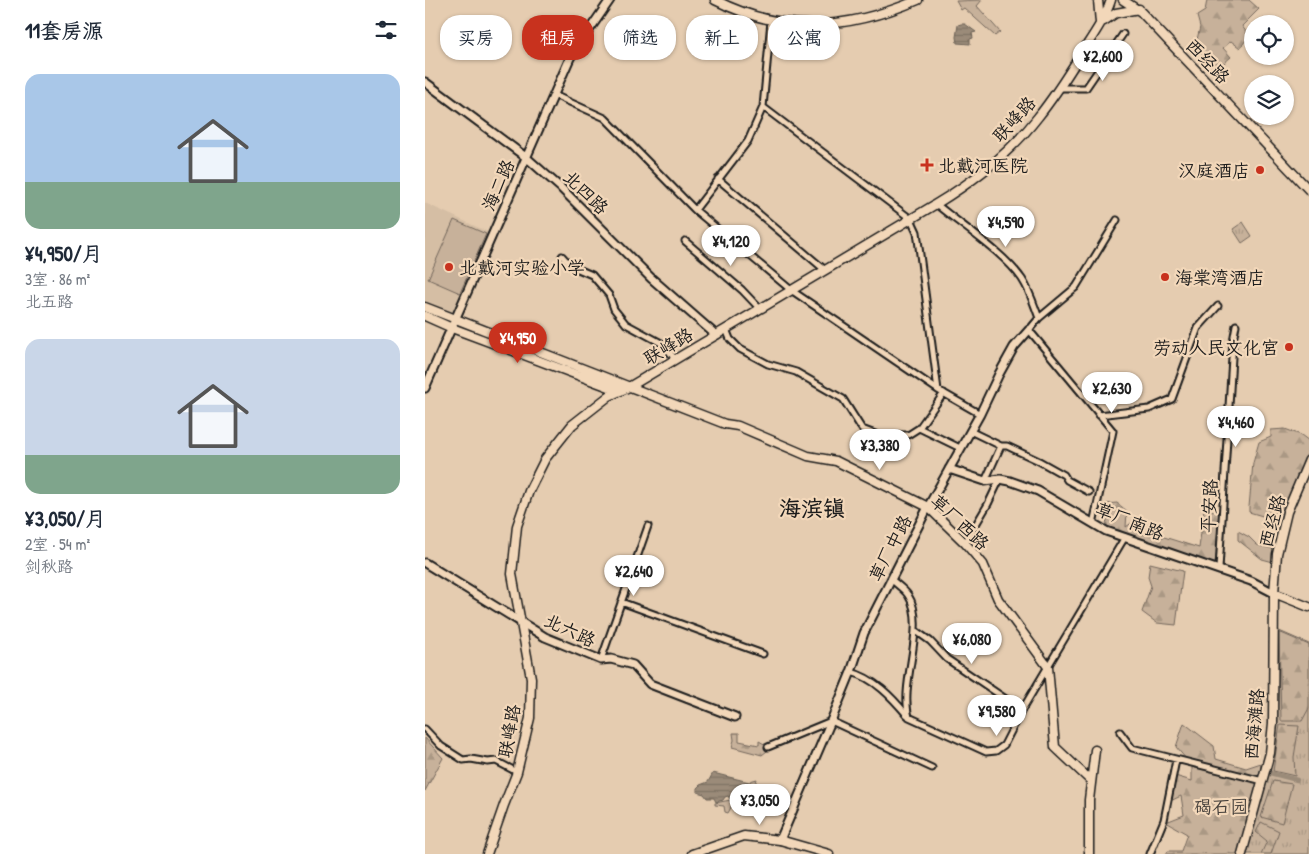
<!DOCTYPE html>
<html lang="zh">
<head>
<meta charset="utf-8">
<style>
  :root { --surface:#fff; --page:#f6f6f7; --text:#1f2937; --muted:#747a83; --accent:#c8321e }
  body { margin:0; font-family:"Patrick Hand","LXGW WenKai TC",sans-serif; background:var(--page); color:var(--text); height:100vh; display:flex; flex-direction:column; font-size:19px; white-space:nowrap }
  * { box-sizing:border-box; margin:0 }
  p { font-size:16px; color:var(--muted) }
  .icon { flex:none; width:28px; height:28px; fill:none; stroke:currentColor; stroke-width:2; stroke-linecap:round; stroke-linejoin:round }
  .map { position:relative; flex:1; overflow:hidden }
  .sheet { display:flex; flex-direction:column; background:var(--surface); width:425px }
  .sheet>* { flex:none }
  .banner { position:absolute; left:15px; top:15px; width:475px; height:45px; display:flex; gap:10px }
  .tools { position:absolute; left:819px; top:15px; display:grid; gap:10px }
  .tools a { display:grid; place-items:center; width:50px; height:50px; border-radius:50%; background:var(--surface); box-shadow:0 1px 4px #0004; font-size:25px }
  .price { position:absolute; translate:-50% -42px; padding:0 11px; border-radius:18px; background:#fff; color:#222; font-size:16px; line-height:32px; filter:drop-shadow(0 1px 2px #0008) }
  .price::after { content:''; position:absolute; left:50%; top:30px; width:15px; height:11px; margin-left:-8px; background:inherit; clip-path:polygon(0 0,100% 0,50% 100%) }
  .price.selected { background:var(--accent); color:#fff }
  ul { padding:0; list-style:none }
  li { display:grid; align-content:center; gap:10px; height:265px; padding:0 25px }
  li span { display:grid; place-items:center; height:155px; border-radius:15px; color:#555 }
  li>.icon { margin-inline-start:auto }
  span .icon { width:90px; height:90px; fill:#fffc; stroke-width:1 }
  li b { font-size:21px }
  h2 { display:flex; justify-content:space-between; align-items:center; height:60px; padding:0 25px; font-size:21px }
  .tag { padding:0 18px; border-radius:20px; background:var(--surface); box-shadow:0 1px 4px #0004; font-size:18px; line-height:45px }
  .tag.selected { background:var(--accent); color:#fff }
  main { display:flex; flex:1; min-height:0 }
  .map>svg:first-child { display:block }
  .built { fill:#d5bea4 }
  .grass { fill:url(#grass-tufts); stroke:#72665b }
  .forest { fill:url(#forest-firs); stroke:#72665b }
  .pitch { fill:#c7b19a; stroke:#72665b }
  .water { fill:url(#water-rules); stroke:#685f54 }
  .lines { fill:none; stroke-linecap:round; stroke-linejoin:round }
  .canal { stroke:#9b8b79; stroke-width:4.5 }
  .minor-casing { stroke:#1c1c1c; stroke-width:9 }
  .tertiary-casing { stroke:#1c1c1c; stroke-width:11 }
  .secondary-casing { stroke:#1c1c1c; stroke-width:11 }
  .minor { stroke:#f2d7b9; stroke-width:5 }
  .tertiary { stroke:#f2d7b9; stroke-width:7 }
  .secondary { stroke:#f2d7b9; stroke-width:8 }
  .poi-dot { fill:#c8321e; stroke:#f2d7b9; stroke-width:2 }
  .labels { text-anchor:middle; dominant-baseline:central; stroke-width:4.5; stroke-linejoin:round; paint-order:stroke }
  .street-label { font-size:18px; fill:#1c1c1c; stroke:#f2d7b9 }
  .poi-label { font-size:18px; fill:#1c1c1c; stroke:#f2d7b9; text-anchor:start }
  .park-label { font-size:18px; fill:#47413c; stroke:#f2d7b9 }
  .district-label { font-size:22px; font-weight:bold; fill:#1c1c1c; stroke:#f2d7b9 }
</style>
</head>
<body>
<main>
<section class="sheet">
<h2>11套房源<svg class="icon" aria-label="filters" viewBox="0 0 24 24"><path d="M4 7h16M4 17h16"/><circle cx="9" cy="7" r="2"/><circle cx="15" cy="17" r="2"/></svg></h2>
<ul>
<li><span style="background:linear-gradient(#a9c7e8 70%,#7fa58c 0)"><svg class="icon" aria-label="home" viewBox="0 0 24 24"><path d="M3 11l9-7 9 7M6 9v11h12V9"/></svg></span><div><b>¥4,950/月</b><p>3室 · 86 m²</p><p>北五路</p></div></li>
<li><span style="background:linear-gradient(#c9d6e8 75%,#7fa58c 0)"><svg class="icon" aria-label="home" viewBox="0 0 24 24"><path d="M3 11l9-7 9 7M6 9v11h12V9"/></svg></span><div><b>¥3,050/月</b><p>2室 · 54 m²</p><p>剑秋路</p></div></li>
</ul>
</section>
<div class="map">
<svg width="884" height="854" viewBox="0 0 884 854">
  <defs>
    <pattern id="grass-tufts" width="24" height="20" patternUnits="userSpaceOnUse" patternTransform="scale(1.25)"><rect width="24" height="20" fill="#c7b19a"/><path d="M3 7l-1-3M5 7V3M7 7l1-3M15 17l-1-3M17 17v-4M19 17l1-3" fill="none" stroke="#aa9884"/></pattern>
    <pattern id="forest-firs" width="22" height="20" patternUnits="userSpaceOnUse" patternTransform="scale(1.25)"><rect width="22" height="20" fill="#c7b19a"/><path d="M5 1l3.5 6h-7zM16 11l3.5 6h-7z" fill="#aa9884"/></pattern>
    <pattern id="water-rules" width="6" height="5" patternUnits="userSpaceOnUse" patternTransform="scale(1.25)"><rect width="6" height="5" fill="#9b8b79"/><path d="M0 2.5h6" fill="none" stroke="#7e7162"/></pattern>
  </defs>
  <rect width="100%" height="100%" fill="#e5ccb0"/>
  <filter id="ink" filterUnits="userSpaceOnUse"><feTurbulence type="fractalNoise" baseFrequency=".02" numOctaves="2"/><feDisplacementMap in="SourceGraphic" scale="10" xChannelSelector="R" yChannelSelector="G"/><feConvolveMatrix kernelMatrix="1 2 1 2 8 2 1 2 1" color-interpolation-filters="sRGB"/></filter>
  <g filter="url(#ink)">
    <path class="built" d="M 0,203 L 65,233 L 27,312 L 0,301 Z"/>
    <path class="grass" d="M 818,222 L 827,236 L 817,243 L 808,229 Z
      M 852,630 L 884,644 L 884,854 L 819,854 L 845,758 Z"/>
    <path class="forest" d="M 557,0 L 552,6 L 575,32 L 570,36 L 539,8 L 536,10 L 531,1 Z
      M 782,0 L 824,0 L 834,9 L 817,26 L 824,36 L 815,48 L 806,41 L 798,48 L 806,57 L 799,63 L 786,64 L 770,48 L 775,27 L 772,16 L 780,11 Z
      M 860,429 L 876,435 L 884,441 L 884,455 L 855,525 L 841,517 L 824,512 L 824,507 L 828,463 L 834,442 L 846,437 L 846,430 Z
      M 692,503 L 702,511 L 701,527 L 716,516 L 716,534 L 739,537 L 774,548 L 779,509 L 794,512 L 790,565 L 688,530 L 682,526 L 680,504 Z
      M 813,531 L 824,537 L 832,545 L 854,550 L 852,563 L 837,559 L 813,540 Z
      M 725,563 L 758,571 L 751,625 L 732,623 L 717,612 L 726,586 L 723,577 Z
      M 854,632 L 884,645 L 884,708 L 877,721 L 856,721 Z
      M 759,723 L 789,746 L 791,759 L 821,768 L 836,763 L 835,775 L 814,854 L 741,854 L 743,851 L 756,851 L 762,834 L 741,822 L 759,815 L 756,796 L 741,803 L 750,776 L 767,781 L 767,766 L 751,747 Z
      M 855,725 L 874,726 L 869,757 L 870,776 L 848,771 Z
      M 308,733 L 314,733 L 314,741 L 334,745 L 334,741 L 341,745 L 342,751 L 337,755 L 307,747 L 309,740 Z
      M 0,738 L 18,758 L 0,791 Z
      M 332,779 L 321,807 L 308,804 L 303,813 L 300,812 L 299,806 L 290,805 L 290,803 L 321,797 L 325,789 L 325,781 Z
      M 848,781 L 867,784 L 857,823 L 836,817 Z
      M 836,822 L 854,831 L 846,854 L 836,854 L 842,841 L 831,832 Z"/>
    <path class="pitch" d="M 29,220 L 61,234 L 35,293 L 3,279 Z"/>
    <path class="water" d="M 536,24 L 540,24 L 551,32 L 547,33 L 548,38 L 545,39 L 545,44 L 532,43 L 531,37 L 533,25 Z
      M 288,773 L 324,782 L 325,786 C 318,793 316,799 305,799 L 303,796 L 300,797 L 298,800 L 291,802 L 289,798 L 282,798 L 279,794 L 272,792 L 272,788 L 275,785 L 283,782 Z"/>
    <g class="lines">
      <path class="canal" d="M 845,773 L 872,780"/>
      <defs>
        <path id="minor" d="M 635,88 L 661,88 L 698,34
          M 129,95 L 180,118 L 270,210 L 366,290 L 513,390 L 555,414
          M 338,107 L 486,219 L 492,232 L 513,390
          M 293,179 L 400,270
          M 511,204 C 537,226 578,252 597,279 C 605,291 609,305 614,318
          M 270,210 L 323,141 L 338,107 L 346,21
          M 260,241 L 317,290 L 335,309
          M 137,256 L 146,266 L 167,275 L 184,295 L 189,309 L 201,324 L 238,344 L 250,359
          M 301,329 L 305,339 L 315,349 L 343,364 L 371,372 L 418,399 L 437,429 L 463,439 L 466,435 L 483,435 L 494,428 L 519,393
          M 674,415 L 724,409 L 747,399 L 773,328 L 793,306
          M 494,428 L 535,448
          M 545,431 L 576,446 L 582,446 L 614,461 L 639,475 L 642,480 L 664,492
          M 560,481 L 576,446
          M 668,524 L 688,431 L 604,330 L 614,318 L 651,287 L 692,220
          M 540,543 L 563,504 L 575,479
          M 794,569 L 808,341 L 811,325
          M 466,579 C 471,584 479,589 483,595 C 503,625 474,682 484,717 L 561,752 L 571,751 L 579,745 L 597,710 L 700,537
          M 196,602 L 338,654
          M 491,631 L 505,641 L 522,659 L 597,710
          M 176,660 L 223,526
          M 426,672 C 449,678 467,697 482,715
          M 0,729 L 16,746 L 38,760 L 46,759 L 63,762 L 71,761 L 92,772
          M 695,732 L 707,748 L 838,781
          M 343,747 L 406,721 L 507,768
          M 725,854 L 739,820 L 751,760"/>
        <path id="tertiary" d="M 0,82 L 102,158 L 136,188 L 226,278 L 291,335
          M 0,388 L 145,58 L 185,0
          M 524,469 L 560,481 L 575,479 L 585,481 L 613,491 L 681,531 L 826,581 L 849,593
          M 0,563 L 120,637 L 176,660 L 186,659 L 208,665 L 225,684 L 310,717
          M 355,840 L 406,721 L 426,672 L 439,633 L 503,507 L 555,414 L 574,374 L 589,347 L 604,330"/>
        <path id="secondary" d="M 290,0 C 359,35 422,30 493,0
          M 673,0 L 675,23
          M 698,0 L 716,12 L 884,190
          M 679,21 L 691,13 L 714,9
          M 0,307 L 300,424 L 313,426 L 383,456 L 411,461 L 503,507 L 540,543 L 558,564 L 573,599 L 623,667 L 630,747 L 665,780
          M 0,316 L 27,328 L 195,391
          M 849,593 L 884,607
          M 62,854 L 79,805 L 92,772 L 105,718 L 106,678 L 87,574 L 92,526 L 104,491 L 120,459 L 147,425 L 184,396 L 204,387 L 511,204 C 549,181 586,152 613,117 C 629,97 643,75 656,54 C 667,37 680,19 686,0
          M 267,854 L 319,836 L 355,840 L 404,854
          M 664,854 L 664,800 L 670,750
          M 817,854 L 845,753 L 848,723 L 849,593 L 852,554 L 862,512 L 884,460"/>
      </defs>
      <use href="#minor" class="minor-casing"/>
      <use href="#tertiary" class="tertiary-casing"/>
      <use href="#secondary" class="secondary-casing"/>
      <use href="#minor" class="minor"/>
      <use href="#tertiary" class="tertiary"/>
      <use href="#secondary" class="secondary"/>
    </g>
  </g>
  <g class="poi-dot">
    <path d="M499.5 157.5h5v5h5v5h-5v5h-5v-5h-5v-5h5z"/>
    <circle cx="835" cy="170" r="5"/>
    <circle cx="24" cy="267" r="5"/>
    <circle cx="740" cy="277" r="5"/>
    <circle cx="864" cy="347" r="5"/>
  </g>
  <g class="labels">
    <g class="street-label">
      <text transform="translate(783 61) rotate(46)">西经路</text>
      <text transform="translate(589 119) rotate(-48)">联峰路</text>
      <text transform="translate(73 185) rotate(-66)">海二路</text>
      <text transform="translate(161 192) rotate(44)">北四路</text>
      <text transform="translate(243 346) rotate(-31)">联峰路</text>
      <text transform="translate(784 506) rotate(-87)">平安路</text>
      <text transform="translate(705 521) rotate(22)">草厂南路</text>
      <text transform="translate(847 521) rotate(-75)">西经路</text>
      <text transform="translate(535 522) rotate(43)">草厂西路</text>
      <text transform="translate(465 548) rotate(-63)">草厂中路</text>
      <text transform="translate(145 630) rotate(25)">北六路</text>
      <text transform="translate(829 724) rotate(-85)">西海滩路</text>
      <text transform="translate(84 731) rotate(-80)">联峰路</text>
    </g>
    <g class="poi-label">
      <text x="513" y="165">北戴河医院</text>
      <text x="825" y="170" text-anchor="end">汉庭酒店</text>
      <text x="34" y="267">北戴河实验小学</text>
      <text x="750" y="277">海棠湾酒店</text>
      <text x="854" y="347" text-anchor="end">劳动人民文化宫</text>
    </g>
    <g class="park-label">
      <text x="796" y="806">碣石园</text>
    </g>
    <g class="district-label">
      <text x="387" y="508">海滨镇</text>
    </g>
  </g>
</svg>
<div class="tools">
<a><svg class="icon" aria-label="locate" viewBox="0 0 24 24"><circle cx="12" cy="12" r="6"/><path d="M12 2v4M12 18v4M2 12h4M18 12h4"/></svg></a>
<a><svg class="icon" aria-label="layers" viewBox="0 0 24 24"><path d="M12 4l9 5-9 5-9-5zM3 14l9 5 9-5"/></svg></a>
</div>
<b class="price" style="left:678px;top:82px">¥2,600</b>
<b class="price" style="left:581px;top:248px">¥4,590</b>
<b class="price" style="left:306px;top:267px">¥4,120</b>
<b class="price selected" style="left:93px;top:364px">¥4,950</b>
<b class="price" style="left:687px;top:414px">¥2,630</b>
<b class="price" style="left:811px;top:448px">¥4,460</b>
<b class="price" style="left:455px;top:471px">¥3,380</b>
<b class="price" style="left:209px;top:597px">¥2,640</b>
<b class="price" style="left:547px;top:665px">¥6,080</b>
<b class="price" style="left:572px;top:737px">¥9,580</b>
<b class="price" style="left:335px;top:826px">¥3,050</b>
<div class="banner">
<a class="tag">买房</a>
<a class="tag selected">租房</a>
<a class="tag">筛选</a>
<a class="tag">新上</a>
<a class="tag">公寓</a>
</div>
</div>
</main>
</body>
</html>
